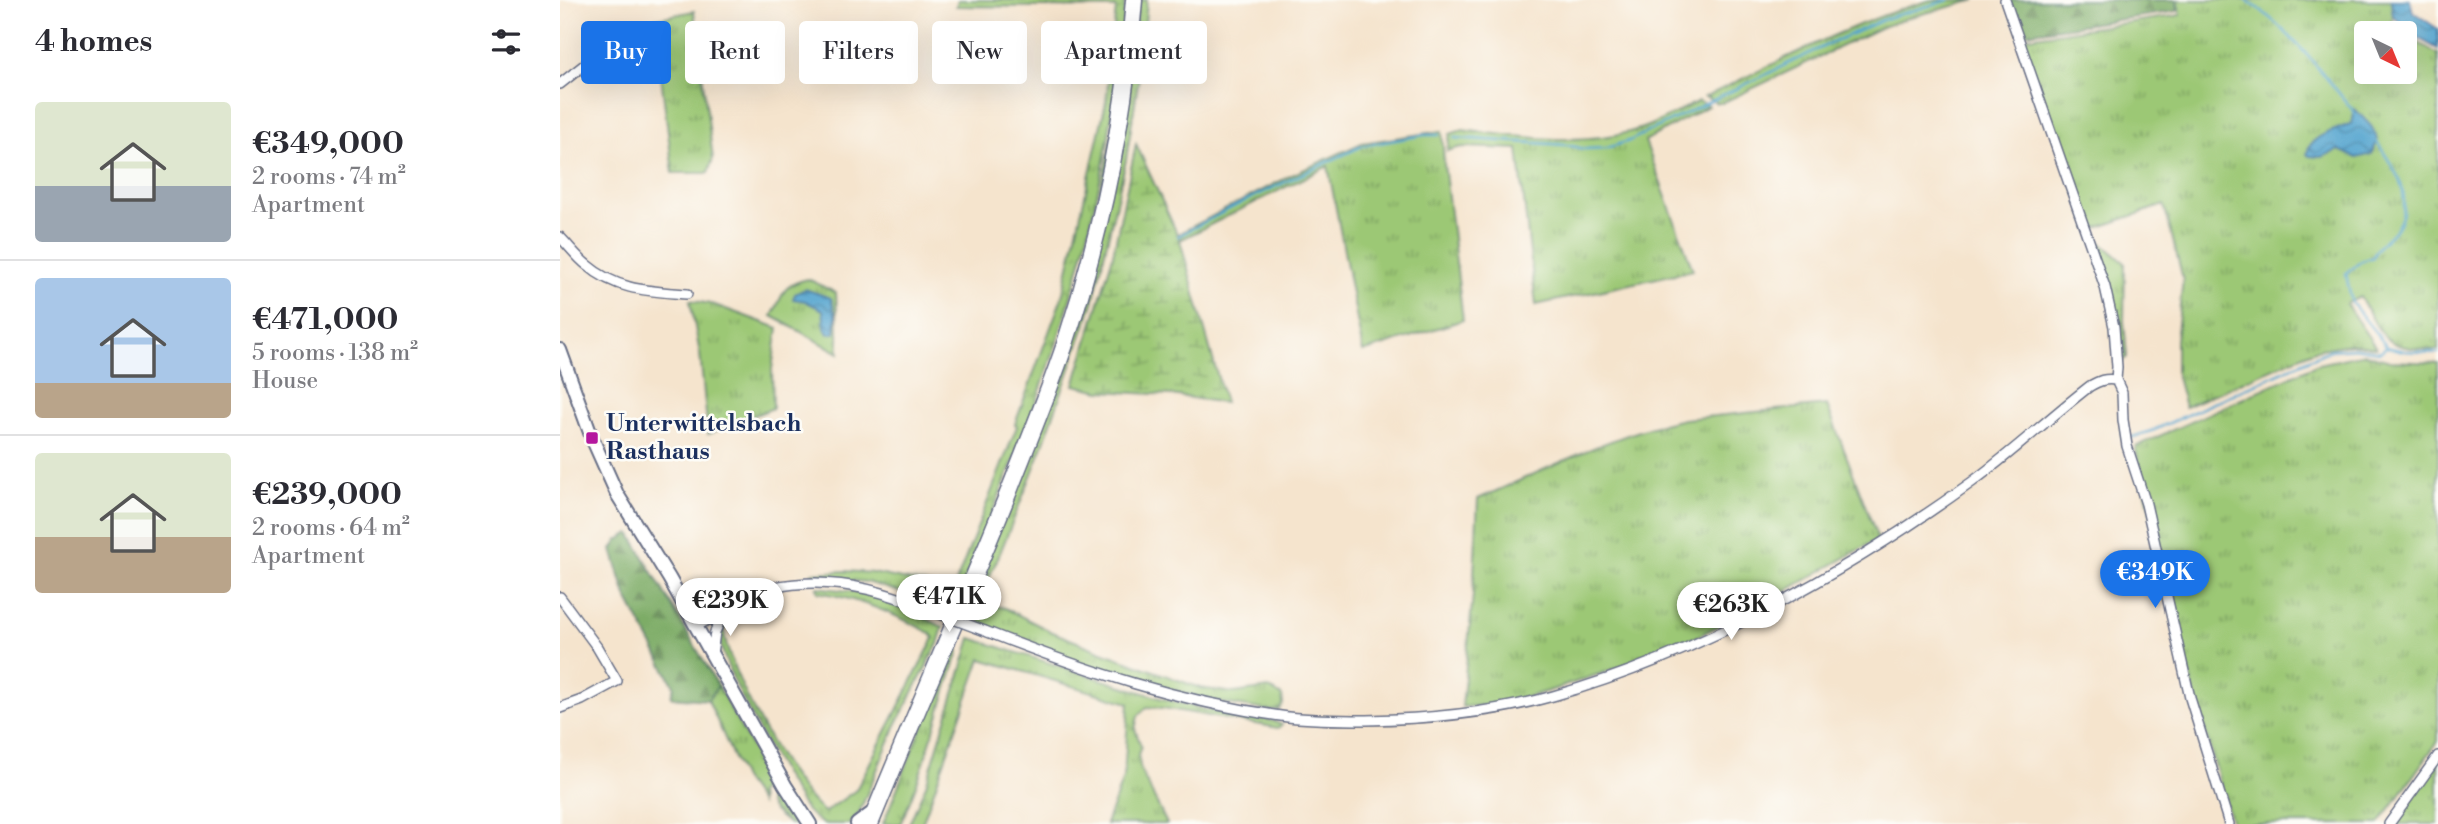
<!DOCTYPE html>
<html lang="en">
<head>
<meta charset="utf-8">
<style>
  :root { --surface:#fff; --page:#f7f7f7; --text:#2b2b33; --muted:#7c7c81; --line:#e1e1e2; --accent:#1a73e8 }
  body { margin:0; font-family:"Libre Bodoni",serif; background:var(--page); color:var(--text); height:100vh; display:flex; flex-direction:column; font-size:26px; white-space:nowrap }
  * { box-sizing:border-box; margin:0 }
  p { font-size:23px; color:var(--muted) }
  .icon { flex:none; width:38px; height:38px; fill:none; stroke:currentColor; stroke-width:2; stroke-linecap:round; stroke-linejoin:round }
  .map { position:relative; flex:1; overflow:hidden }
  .sheet { display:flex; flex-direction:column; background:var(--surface); width:560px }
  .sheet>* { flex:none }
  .guide { position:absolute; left:21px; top:21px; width:665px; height:63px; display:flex; gap:14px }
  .needle { width:46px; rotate:137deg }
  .fabs { position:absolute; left:1794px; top:21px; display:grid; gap:14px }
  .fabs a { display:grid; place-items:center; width:63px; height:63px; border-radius:7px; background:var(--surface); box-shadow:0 7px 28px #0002; font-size:35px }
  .price { position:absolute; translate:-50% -60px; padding:0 16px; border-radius:24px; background:#fff; color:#222; font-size:23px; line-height:46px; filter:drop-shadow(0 2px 4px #0008) }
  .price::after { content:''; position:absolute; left:50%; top:42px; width:21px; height:16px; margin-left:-10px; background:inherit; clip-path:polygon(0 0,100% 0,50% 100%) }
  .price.current { background:var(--accent); color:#fff }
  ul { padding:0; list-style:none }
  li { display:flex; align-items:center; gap:21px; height:175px; padding:0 35px }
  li+li { border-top:2px solid var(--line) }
  li span { display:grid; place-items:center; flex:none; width:196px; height:140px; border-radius:7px; color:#555 }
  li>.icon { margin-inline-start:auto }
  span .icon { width:84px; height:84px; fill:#fffc; stroke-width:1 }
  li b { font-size:30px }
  h2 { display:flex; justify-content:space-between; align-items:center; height:84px; padding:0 35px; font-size:30px }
  .tag { padding:0 24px; border-radius:7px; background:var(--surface); box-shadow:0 7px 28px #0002; font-size:24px; line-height:63px }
  .tag.current { background:var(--accent); color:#fff }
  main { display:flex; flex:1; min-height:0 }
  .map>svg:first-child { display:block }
  .grass { fill:url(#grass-tufts); stroke:#5c7c6a; stroke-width:2 }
  .forest { fill:url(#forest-firs); stroke:#4c6e62; stroke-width:2 }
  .wetland { fill:url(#wetland-marsh); stroke:#5c7c6a; stroke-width:2 }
  .water { fill:url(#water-waves); stroke:#386a96; stroke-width:2 }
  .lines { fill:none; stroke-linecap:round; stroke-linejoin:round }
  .stream { stroke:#54a5cf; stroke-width:2.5 }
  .street-casing { stroke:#676e85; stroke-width:12 }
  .secondary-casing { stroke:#676e85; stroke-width:16 }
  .highway-casing { stroke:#676e85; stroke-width:19 }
  .street { stroke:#fff; stroke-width:9 }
  .secondary { stroke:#fff; stroke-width:12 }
  .highway { stroke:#fff; stroke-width:16 }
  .street-bridge-casing { stroke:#676e85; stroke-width:12; stroke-linecap:butt }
  .street-bridge { stroke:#fff; stroke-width:9 }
  .poi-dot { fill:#b5179e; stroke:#fdfcf7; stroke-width:2.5 }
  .labels { text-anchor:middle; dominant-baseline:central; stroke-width:5; stroke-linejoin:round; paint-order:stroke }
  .poi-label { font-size:24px; font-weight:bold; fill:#1b2f5e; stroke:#fdfcf7; text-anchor:start }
</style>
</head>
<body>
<main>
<section class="sheet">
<h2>4 homes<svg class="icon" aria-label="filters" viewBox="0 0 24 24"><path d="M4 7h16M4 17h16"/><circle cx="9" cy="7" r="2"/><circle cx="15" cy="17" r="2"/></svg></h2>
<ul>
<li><span style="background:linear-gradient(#dfe7d0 60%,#9aa5b1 0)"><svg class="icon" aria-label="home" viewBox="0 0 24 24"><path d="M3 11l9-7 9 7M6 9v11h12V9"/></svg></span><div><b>€349,000</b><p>2 rooms · 74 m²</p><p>Apartment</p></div></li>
<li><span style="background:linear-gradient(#a9c7e8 75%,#b9a48a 0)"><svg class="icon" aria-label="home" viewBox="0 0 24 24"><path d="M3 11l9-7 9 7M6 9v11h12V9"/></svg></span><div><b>€471,000</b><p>5 rooms · 138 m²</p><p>House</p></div></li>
<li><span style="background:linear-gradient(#dfe7d0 60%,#b9a48a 0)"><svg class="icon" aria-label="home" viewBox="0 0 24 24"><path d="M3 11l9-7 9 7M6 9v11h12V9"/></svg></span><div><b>€239,000</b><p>2 rooms · 64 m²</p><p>Apartment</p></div></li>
</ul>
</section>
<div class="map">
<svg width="1878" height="824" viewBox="0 0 1878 824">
  <defs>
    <pattern id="grass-tufts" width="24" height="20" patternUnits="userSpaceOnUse" patternTransform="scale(1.75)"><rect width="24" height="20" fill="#9cc875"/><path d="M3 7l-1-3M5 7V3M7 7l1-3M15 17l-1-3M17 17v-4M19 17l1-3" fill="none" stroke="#7ea363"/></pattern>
    <pattern id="forest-firs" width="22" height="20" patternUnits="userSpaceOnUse" patternTransform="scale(1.75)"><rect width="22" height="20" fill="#7dac66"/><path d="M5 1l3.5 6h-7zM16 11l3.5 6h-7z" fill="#668c57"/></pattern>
    <pattern id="wetland-marsh" width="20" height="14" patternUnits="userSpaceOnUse" patternTransform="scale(1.75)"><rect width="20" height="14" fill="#9cc875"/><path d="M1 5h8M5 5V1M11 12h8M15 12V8" fill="none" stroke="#7ea363"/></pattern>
    <pattern id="water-waves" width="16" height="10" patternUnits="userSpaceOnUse" patternTransform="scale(1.75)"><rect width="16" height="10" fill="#54a5cf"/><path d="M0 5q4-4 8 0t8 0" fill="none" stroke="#4587ab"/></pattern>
  </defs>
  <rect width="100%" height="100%" fill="#fdfcf7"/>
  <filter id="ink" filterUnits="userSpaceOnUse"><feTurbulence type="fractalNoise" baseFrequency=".0143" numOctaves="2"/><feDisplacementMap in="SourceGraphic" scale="14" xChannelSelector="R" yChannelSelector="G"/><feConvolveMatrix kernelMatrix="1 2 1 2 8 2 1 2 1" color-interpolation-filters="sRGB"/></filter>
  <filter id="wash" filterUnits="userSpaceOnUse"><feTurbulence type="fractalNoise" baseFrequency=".00686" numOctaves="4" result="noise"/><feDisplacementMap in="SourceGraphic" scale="28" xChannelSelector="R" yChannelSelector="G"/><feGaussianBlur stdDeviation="1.57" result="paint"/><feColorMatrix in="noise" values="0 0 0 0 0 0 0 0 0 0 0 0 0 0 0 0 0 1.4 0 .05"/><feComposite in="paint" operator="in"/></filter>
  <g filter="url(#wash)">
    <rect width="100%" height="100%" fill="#f5e4cd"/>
    <path class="grass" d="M 398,0 L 565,0 C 556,134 525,268 479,394 C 453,466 422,536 394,606 L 388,603 L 457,426 L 455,424 L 502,297 L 546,102 L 556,8 L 396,6 Z
      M 580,0 L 587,0 L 582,58 L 566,160 L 533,303 L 481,451 L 438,558 L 410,618 L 406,612 L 508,353 Z
      M 1371,0 L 1416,0 L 1354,16 L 1322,27 L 1162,103 L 1157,103 L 1145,97 C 1218,62 1292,22 1371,0 Z
      M 1617,0 L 1831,0 L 1833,16 L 1831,30 L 1842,33 L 1806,33 L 1806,72 L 1844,72 L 1845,35 L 1878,54 L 1878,350 C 1824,348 1825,341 1800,297 L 1786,304 L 1816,348 L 1790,344 L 1755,350 L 1625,407 L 1616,373 L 1616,341 L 1623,279 L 1604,205 L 1531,230 L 1461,38 L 1621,15 Z
      M 134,11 L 153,159 L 148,173 L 113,173 L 94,19 Z
      M 1139,101 L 1148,106 L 1085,141 L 1133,270 L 976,305 L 958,149 L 902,147 L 887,151 L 890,134 L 902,130 C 956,136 1015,146 1069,132 C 1094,126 1116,112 1139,101 Z
      M 882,131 L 884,164 L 903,320 L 803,352 L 768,166 L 620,240 L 618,234 L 730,176 L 802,143 Z
      M 1532,235 L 1565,263 L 1564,321 L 1567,357 L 1561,362 C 1557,318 1546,278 1532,235 Z
      M 248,279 L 276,293 L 279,353 L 212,316 C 224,295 220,285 248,279 Z
      M 130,300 L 155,305 L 218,328 L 212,369 L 213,408 L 148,434 L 140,354 Z
      M 1805,354 L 1830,361 L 1878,363 L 1878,741 L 1819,824 L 1672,824 L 1635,696 L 1575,447 L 1758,364 Z
      M 1267,405 L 1318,539 L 1215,597 L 1130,640 L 1066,665 L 992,690 L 942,704 L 902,707 L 913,594 L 918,499 C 984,471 1054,433 1124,419 Z
      M 285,571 L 313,573 L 392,589 L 386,601 L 368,601 L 307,582 L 253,577 L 252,573 Z
      M 257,587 L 303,593 L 329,600 L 383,627 L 378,644 L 335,727 L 299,813 L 290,824 L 263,824 C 255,819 248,813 243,806 C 226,780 154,657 160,632 C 164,613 184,605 200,600 L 183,610 L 164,629 C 164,665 234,794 265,812 L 296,790 L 374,638 L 370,633 C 334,613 299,599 258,592 Z
      M 431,605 L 445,608 L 490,631 L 542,652 L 640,688 L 674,693 L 709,688 L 722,696 L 723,704 L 719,710 L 711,711 L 663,703 L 601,688 L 507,660 L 422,624 L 419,621 L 425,608 Z
      M 411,638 L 600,698 L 651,711 L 713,721 L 722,725 L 718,728 L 603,708 L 587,707 L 578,716 L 575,729 L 581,746 L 578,755 L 581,771 L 607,824 L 546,824 L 564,776 L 569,703 L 421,659 L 362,824 L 349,824 L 366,785 Z
      M 395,644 L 399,652 C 378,709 366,769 340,824 L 323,824 Z
      M 158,686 L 203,768 L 207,780 L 199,793 L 200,803 L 183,779 L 148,700 Z
      M 1878,762 L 1878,824 L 1833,824 Z
      M 214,790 L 239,824 L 229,824 C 219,815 198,803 214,790 Z"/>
    <path class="forest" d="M 1448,0 L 1617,0 L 1618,11 L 1461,34 Z
      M 70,533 L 158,686 L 148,700 L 111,697 L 114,686 L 66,596 L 52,550 L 58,540 Z"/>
    <path class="wetland" d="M 576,144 L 620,240 L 665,403 L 611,395 L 541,391 L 514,385 L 552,259 Z"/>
    <path class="water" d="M 1831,0 L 1850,0 L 1853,12 L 1878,29 L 1878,49 L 1856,37 L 1833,16 Z
      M 1795,109 L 1811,126 L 1818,139 L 1812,154 L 1797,158 L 1779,150 L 1761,157 L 1749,156 L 1747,154 C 1749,135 1776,131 1792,123 Z
      M 245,289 L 271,298 L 276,317 L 275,333 L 268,334 L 265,328 L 263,310 L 245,301 L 233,299 L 235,294 Z"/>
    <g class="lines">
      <path class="stream" d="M 1686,0 C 1727,26 1765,76 1795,113
        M 895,138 L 1007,145 L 1024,149 L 1047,148 L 1069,141 L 1256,50 L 1327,18 L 1389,0
        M 1816,141 C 1833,166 1856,196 1837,227 C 1830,239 1819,241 1813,257 L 1800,262 L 1786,274 L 1792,303 L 1827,347 L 1844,351 L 1878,353
        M 618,236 L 685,201 L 802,146 L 864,135 L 879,135
        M 1570,438 L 1594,430 L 1770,350 L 1794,348 L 1820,352 L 1826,347"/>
    </g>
  </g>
  <g filter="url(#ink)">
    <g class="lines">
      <defs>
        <path id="street" d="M 1445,0 L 1545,287 L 1554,327 L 1557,367 L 1556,380 L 1562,393 L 1563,420 L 1567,446 L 1586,504 L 1630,698 L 1669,824
          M 0,84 L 47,47
          M 0,237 C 9,246 17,257 27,265 C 57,291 90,291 127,294
          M 0,597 L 37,647 L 57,681 L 22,700 L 0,708
          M 128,614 C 216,578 275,570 364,608
          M 136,626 L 165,612 L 187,596
          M 425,631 C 524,670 622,703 728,717 C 754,720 780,720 807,720 C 869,719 933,713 993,696 C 1139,655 1289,571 1412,482 C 1453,452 1490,417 1530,386 C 1539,381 1545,378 1556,380
          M 152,654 L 155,632 L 163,614
          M 1829,824 L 1878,756"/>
        <path id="secondary" d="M 0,350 L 32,438 L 57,494 L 109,578 L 225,785 L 250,824
          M 297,824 L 316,810"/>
        <path id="highway" d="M 310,824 C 356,711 406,599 451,486 C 469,440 488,394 504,347 C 541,235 565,118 574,0"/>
      </defs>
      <use href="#street" class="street-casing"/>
      <use href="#secondary" class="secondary-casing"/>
      <use href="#highway" class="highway-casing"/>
      <use href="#street" class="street"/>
      <use href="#secondary" class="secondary"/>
      <use href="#highway" class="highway"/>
      <defs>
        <path id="street-bridge" d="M 364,608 L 425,631"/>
      </defs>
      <use href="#street-bridge" class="street-bridge-casing"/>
      <use href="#street-bridge" class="street-bridge"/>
    </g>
  </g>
  <rect class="poi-dot" x="25" y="431" width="14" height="14" rx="3.5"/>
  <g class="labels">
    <g class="poi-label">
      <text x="46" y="424">Unterwittelsbach<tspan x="46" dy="28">Rasthaus</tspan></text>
    </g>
  </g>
</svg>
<div class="fabs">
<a><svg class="needle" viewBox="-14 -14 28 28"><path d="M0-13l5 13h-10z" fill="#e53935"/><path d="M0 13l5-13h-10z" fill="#7c7c81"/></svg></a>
</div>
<b class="price current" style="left:1595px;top:610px">€349K</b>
<b class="price" style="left:389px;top:634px">€471K</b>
<b class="price" style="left:170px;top:638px">€239K</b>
<b class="price" style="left:1171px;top:642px">€263K</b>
<div class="guide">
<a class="tag current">Buy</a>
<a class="tag">Rent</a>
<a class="tag">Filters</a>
<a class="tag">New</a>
<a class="tag">Apartment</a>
</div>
</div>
</main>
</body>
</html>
